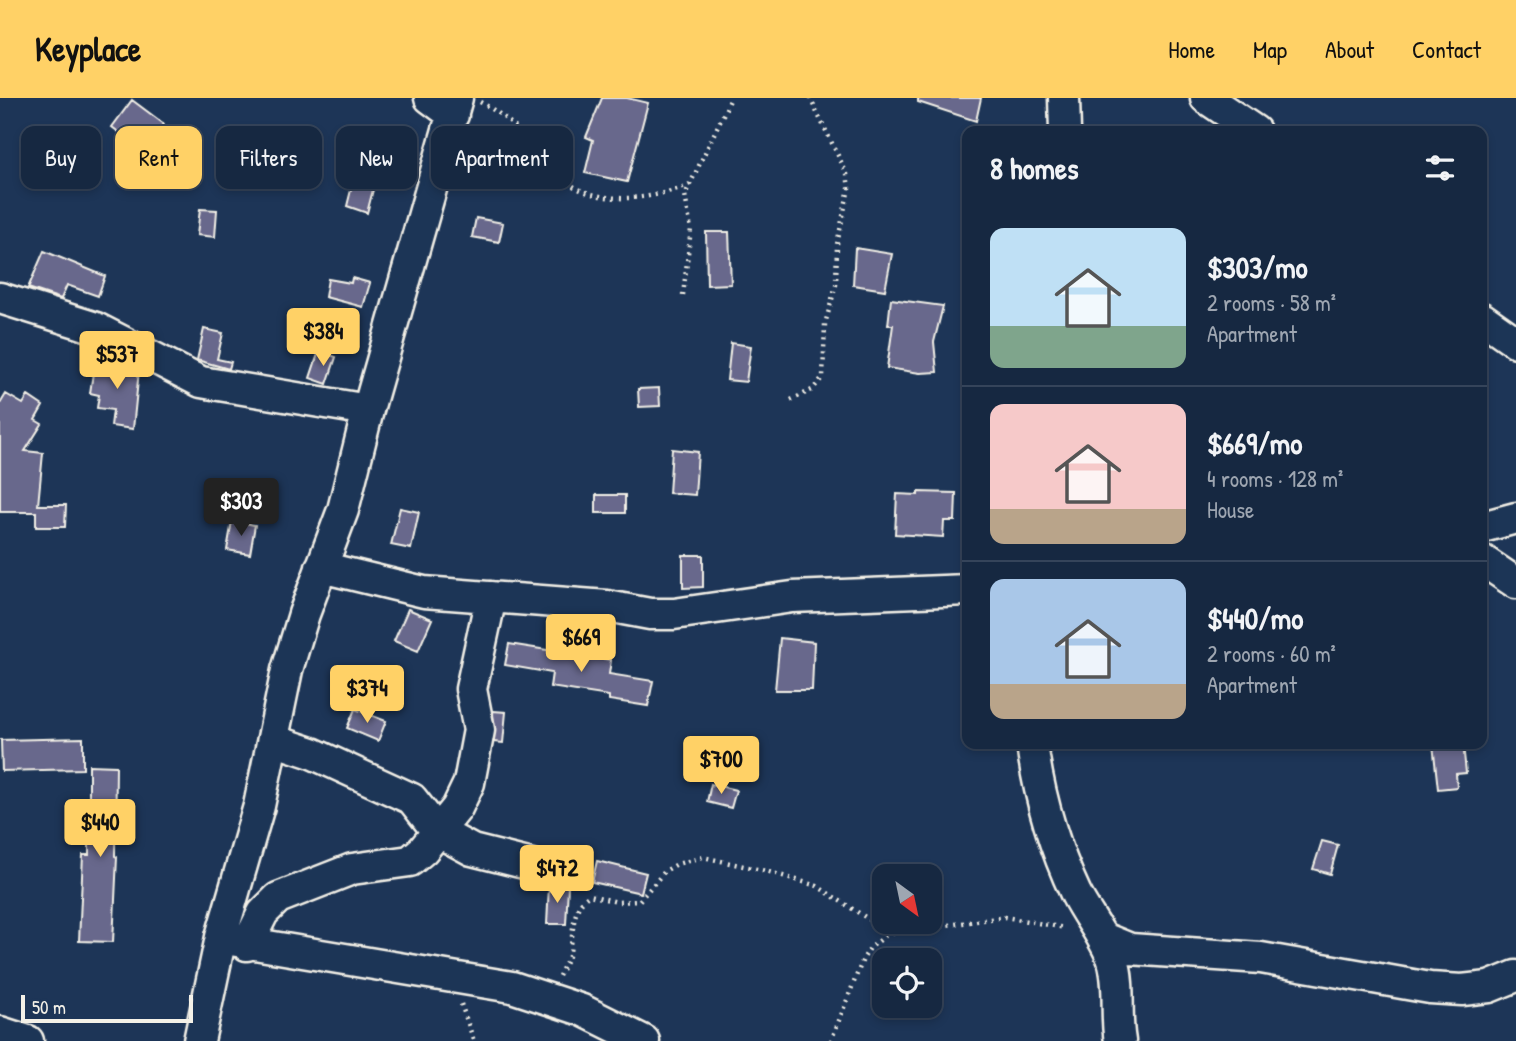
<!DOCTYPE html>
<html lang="en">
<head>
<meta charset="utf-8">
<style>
  :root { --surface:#162841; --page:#23344c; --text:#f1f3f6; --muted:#9ea6b1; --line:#35445a; --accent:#ffd166 }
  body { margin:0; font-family:"Patrick Hand",sans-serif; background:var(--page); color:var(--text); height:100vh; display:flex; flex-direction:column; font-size:26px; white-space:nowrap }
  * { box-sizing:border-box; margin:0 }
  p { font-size:23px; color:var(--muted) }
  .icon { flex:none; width:38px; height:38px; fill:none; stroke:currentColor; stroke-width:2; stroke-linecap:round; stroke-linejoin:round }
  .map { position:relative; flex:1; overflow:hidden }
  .side { position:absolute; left:962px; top:28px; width:525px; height:623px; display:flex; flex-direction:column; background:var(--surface); border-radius:14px; box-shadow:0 4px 10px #0003,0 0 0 2px var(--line) }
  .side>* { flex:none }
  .hud { position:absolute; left:21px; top:28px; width:665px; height:63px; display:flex; gap:14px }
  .needle { width:46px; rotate:147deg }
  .buttons { position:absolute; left:872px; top:766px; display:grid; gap:14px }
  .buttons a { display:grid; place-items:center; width:70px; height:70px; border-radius:14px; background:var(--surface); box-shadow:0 4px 10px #0003,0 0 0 2px var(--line); font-size:35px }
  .scale { position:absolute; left:21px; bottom:18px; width:172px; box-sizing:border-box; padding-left:7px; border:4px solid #f4f1e8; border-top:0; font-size:19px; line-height:24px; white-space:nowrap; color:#f4f1e8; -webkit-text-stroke:5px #1d3557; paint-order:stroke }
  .price { position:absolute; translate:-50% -60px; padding:0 16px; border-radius:7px; background:var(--accent); color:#111; font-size:23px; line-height:46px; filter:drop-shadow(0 2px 4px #0008) }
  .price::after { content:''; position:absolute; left:50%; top:42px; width:21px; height:16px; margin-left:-10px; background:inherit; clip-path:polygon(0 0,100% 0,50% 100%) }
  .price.on { background:#222; color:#fff }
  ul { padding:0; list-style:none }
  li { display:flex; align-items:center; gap:21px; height:175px; padding:0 28px }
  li+li { border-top:2px solid var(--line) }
  li span { display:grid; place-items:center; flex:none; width:196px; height:140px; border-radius:14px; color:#555 }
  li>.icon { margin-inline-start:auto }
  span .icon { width:84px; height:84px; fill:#fffc; stroke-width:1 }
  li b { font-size:30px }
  h2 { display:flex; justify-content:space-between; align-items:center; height:84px; padding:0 28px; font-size:30px }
  .tag { padding:0 24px; border-radius:14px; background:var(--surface); box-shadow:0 4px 10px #0003,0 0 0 2px var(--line); font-size:24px; line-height:63px }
  .tag.on { background:var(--accent); color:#111 }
  header { display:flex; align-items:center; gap:42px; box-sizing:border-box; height:98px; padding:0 35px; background:var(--accent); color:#111 }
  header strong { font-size:33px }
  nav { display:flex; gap:38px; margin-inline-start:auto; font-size:24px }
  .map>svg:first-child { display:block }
  .building { fill:#68688c; stroke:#f4f1e8; stroke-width:2 }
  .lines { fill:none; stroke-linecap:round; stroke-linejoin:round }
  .minor-casing { stroke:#f4f1e8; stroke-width:35 }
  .path { stroke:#f4f1e8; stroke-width:4.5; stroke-dasharray:2 5; stroke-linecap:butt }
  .minor { stroke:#1d3557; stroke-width:30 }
</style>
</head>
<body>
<header>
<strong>Keyplace</strong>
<nav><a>Home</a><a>Map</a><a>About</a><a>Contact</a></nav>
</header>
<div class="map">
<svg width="1516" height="943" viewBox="0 0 1516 943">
  <rect width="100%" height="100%" fill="#1d3557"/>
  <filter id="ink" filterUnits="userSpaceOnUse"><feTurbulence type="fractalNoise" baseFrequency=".0143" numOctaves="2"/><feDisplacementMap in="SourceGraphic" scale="14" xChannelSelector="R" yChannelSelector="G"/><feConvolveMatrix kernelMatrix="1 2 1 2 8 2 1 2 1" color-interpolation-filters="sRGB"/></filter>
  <g filter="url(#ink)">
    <path class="building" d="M 602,0 L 627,0 L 648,5 L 627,84 L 585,75 L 593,42 L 586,39 Z
      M 918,0 L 981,0 L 976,23 L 918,4 Z
      M 132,2 L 164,26 L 144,53 L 112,29 Z
      M 356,72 L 377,76 L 367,115 L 347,108 Z
      M 200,111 L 217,112 L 215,139 L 197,137 Z
      M 476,120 L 503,125 L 499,144 L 472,139 Z
      M 706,134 L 729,134 L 731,186 L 707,187 Z
      M 855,150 L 892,156 L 885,192 L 853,187 Z
      M 44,153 L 105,178 L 98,198 L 67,187 L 61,201 L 28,190 Z
      M 352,180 L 370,185 L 363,209 L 325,199 L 328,181 L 351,185 Z
      M 891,201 L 943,208 L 934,244 L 937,274 L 920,275 L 887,270 L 893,227 L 888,227 Z
      M 204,231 L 223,235 L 217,261 L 231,264 L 229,271 L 197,262 Z
      M 731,245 L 751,248 L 746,284 L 727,282 Z
      M 319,253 L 336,259 L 327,286 L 310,280 Z
      M 115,259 L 139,272 L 133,331 L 111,328 L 113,312 L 97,310 L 99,297 L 90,295 L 94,268 L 106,269 L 107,264 L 114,265 Z
      M 659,290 L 660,308 L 639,309 L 638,291 Z
      M 6,296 L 23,306 L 28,298 L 43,308 L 35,322 L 42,326 L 25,353 L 43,355 L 38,407 L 66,407 L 65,429 L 36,429 L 36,414 L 0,414 L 0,306 Z
      M 672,351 L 698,354 L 695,397 L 669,395 Z
      M 918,394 L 956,395 L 955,423 L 944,423 L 943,439 L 895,436 L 897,396 L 918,397 Z
      M 596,397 L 625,397 L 625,415 L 596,415 Z
      M 400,410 L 419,414 L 411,451 L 391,447 Z
      M 232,423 L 255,427 L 250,456 L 227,452 Z
      M 683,457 L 703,457 L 703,489 L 683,490 Z
      M 408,511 L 432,521 L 418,553 L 394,543 Z
      M 780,540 L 814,544 L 812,592 L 775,592 Z
      M 509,546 L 611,562 L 609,576 L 653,583 L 648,608 L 609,602 L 609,598 L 550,589 L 552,575 L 505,567 Z
      M 355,611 L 386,623 L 378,643 L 347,630 Z
      M 493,613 L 506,614 L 503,645 L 494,644 Z
      M 83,640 L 83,671 L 2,673 L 1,642 Z
      M 1433,646 L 1463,646 L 1466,675 L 1456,676 L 1457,689 L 1438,691 Z
      M 89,667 L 116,668 L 115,758 L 117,759 L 113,844 L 79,843 L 83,757 L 89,757 Z
      M 711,686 L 736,692 L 731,710 L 707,704 Z
      M 1322,743 L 1338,747 L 1330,776 L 1313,771 Z
      M 597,763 L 646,775 L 641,795 L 592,784 Z
      M 549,787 L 568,788 L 566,826 L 547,826 Z"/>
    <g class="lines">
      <defs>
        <path id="minor" d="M 430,0 L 453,17
          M 1064,0 L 1065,33
          M 1206,0 L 1255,33
          M 0,200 L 96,230 L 201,284 L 368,312
          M 1482,220 L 1516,244
          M 1482,429 L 1516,420
          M 1482,462 L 1516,485
          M 321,469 L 424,494 L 607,508 L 650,516 L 674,516 L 792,499 L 968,492
          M 273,642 L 312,655 L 412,701 L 437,733 L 472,752 L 536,768
          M 1032,646 C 1039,699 1053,747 1076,796 C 1088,819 1104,838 1113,862 C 1121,888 1115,917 1120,943
          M 1103,840 L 1130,851 L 1261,860 L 1430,890 L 1462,892 L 1489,889 L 1516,878
          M 231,842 L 512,889 L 582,912 L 644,943
          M 247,847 L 263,815 L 278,800 L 352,771 L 410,763 L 423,752 L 457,710 L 469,685 L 479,632 L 471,591 L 491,499
          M 0,934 L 28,943
          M 199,943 L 221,839 L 259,708 L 287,572 L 304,516 L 343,412 L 368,312 L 457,0"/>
      </defs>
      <use href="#minor" class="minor-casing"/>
      <path class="path" d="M 480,4 C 515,22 532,49 558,76 C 590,110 651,103 690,86
        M 683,197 L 691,131 L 685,97 L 731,0
        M 791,302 L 812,292 L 823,279 L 825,226 L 836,187 L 837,146 L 849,90 L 847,76 L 810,0
        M 559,878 C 562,871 566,865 569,858 C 574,839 570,808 590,797 L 617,804 L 639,803 L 665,773 L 677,766 L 703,759 L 766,773 L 817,788 L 890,835 L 1005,819 L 1065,830
        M 461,906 L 474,943
        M 831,943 L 863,861 L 870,850 L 889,835"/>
      <use href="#minor" class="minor"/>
    </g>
  </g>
</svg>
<div class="buttons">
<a><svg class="needle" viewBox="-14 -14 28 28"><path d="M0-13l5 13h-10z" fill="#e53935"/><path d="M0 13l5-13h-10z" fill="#9ea6b1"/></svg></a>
<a><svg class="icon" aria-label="locate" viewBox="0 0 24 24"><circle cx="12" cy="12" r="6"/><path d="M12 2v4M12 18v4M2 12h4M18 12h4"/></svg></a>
</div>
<div class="scale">50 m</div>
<b class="price" style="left:323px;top:270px">$384</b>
<b class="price" style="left:117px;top:293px">$537</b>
<b class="price on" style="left:241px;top:440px">$303</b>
<b class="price" style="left:581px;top:576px">$669</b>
<b class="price" style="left:367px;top:627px">$374</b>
<b class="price" style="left:721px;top:698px">$700</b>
<b class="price" style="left:100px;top:761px">$440</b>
<b class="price" style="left:557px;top:807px">$472</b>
<div class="hud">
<a class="tag">Buy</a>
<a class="tag on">Rent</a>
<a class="tag">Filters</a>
<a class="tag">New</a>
<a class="tag">Apartment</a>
</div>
<section class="side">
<h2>8 homes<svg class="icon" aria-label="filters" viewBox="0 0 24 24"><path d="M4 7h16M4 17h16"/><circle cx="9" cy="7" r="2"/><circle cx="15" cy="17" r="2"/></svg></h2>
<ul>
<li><span style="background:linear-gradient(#bfe0f5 70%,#7fa58c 0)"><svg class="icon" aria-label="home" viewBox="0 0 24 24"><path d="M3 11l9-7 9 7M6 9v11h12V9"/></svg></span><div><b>$303/mo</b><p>2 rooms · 58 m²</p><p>Apartment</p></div></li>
<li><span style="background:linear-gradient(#f6c9c9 75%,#b9a48a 0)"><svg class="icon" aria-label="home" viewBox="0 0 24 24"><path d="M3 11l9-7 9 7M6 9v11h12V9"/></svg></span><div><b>$669/mo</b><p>4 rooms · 128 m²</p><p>House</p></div></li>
<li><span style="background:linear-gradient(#a9c7e8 75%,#b9a48a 0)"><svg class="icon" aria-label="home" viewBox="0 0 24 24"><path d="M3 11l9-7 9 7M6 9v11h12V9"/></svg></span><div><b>$440/mo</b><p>2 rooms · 60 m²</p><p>Apartment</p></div></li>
</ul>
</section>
</div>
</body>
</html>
